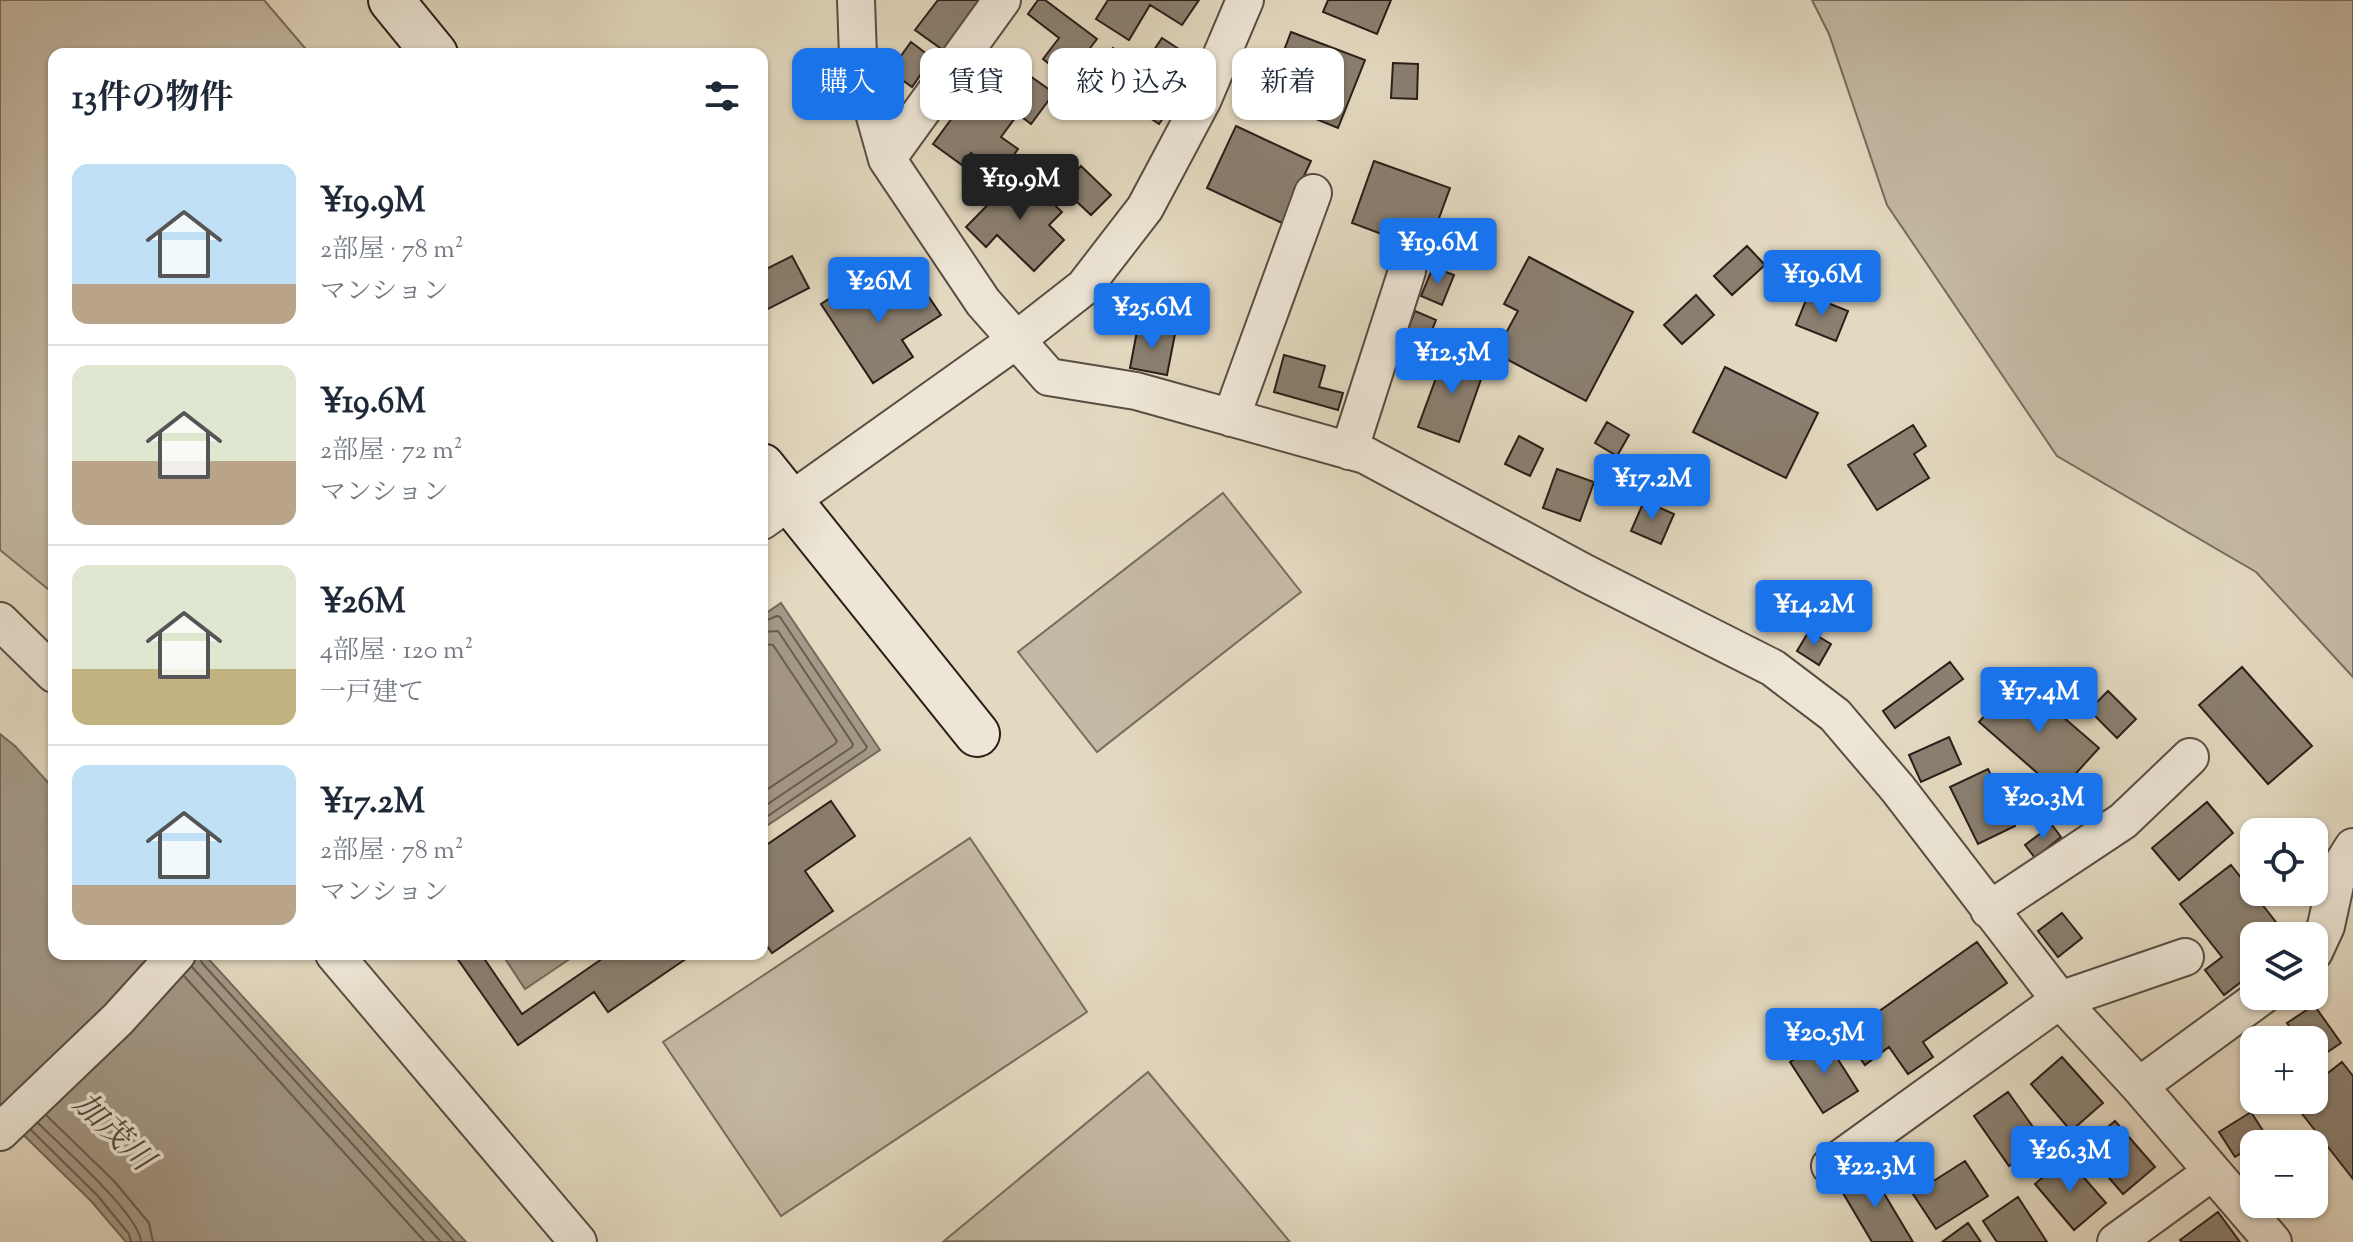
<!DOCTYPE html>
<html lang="ja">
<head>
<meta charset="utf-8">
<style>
  :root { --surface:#fff; --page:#f6f6f7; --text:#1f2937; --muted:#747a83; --line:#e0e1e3; --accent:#1a73e8 }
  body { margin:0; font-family:"Sorts Mill Goudy","Noto Serif JP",serif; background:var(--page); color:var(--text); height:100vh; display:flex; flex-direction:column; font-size:30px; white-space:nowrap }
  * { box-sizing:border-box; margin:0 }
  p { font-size:26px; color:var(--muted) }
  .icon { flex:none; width:44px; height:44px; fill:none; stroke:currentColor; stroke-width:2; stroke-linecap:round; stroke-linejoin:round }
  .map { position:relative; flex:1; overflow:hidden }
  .panel { position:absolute; left:48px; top:48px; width:720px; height:912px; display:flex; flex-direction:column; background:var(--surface); border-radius:16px; box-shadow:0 2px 6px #0004 }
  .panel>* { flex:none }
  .top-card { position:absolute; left:792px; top:48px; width:760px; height:72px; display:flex; gap:16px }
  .tools { position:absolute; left:2240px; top:818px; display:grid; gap:16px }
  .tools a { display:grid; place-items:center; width:88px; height:88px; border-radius:16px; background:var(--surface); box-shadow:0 2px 6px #0004; font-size:40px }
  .price { position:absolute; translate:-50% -68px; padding:0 18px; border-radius:8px; background:var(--accent); color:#fff; font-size:26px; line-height:52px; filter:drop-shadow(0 2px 4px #0008) }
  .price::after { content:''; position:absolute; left:50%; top:48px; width:24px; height:18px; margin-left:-12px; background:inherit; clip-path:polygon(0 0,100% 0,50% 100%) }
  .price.current { background:#222; color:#fff }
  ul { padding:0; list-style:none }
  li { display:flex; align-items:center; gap:24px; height:200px; padding:0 24px }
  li+li { border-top:2px solid var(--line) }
  li span { display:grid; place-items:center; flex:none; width:224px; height:160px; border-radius:16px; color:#555 }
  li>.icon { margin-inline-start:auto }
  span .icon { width:96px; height:96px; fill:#fffc; stroke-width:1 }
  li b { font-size:34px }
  h2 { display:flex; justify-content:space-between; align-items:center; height:96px; padding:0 24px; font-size:34px }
  .tag { padding:0 28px; border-radius:16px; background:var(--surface); box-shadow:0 2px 6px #0004; font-size:28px; line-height:72px }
  .tag.current { background:var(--accent); color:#fff }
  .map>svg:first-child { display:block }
  .green { fill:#c4b9a4; stroke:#776c5e; stroke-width:2 }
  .water { fill:#a49987; stroke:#73685b; stroke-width:2 }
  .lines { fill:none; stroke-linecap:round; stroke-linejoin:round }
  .shore { stroke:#675c50; stroke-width:2 }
  .building { fill:#8a7f70; stroke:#2a1e19; stroke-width:2 }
  .street-casing { stroke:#584d43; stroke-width:40 }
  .secondary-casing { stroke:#2a1e19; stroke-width:48 }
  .street { stroke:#ede6d6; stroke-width:36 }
  .secondary { stroke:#ede6d6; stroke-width:44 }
  .labels { text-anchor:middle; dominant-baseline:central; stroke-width:7; stroke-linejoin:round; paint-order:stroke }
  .water-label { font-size:32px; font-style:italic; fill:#554940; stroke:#ede6d6 }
</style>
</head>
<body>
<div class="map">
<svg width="2353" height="1242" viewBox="0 0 2353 1242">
  <rect width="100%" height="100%" fill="#e3d9c0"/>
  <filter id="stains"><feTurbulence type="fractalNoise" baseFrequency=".0025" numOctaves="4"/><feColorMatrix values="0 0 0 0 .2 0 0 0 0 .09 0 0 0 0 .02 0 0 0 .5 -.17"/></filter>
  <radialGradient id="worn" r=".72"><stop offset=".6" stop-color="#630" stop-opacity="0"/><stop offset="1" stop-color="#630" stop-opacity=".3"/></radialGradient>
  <path class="green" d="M 0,0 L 264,0 L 310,54 L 54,54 L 54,594 L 0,550 Z
    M 1812,0 L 2353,0 L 2353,677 L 2256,572 L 2057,456 L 1887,205 L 1829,34 Z
    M 1223,493 L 1301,592 L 1097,752 L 1018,652 Z
    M 970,838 L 1087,1012 L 781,1216 L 663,1042 Z
    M 1148,1072 L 1290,1242 L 944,1241 Z"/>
  <path class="water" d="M 781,603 L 880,750 L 762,829 L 762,616 Z
    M 0,734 L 15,746 L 54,789 L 54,954 L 204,954 L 466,1242 L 126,1242 L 91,1201 L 0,1112 Z
    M 502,954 L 577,954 L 525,989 Z"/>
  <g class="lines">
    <path class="shore" d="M 762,622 L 777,616 L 780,617 L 867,747 L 865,750 L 762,820
      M 762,632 L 778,631 L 853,744 L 852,747 L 762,808
      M 762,644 L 773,645 L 837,741 L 835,744 L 762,793
      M 199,954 L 202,963 L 455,1242
      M 192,967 L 441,1242
      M 184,976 L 425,1242
      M 46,1115 L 114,1181 L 149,1223 L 153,1242
      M 38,1123 C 60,1145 140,1215 141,1242
      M 31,1130 L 97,1195 L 129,1234 L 131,1242"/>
  </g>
  <path class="building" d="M 938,0 L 979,0 L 943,50 L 915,30 Z
    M 1038,0 L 1045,0 L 1097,39 L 1067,78 L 1043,59 L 1059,38 L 1028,14 Z
    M 1108,0 L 1199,0 L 1182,25 L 1150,5 L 1129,40 L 1096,19 Z
    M 1328,0 L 1391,0 L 1377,34 L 1323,12 Z
    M 1291,32 L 1365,60 L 1338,128 L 1284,106 L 1297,76 L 1277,69 Z
    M 1162,38 L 1188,55 L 1176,73 L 1150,56 Z
    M 911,42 L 932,58 L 912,87 L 890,71 Z
    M 1113,48 L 1170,85 L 1159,103 L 1171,107 L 1159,124 L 1092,80 Z
    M 999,54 L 1054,93 L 1031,124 L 1018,114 L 1001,137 L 1018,149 L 1000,174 L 971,153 L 962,165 L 933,144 Z
    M 1393,63 L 1418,64 L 1417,99 L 1391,98 Z
    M 1236,126 L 1311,161 L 1282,223 L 1207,188 Z
    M 1374,161 L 1450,188 L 1427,251 L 1352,223 Z
    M 1081,166 L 1111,195 L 1091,215 L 1061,187 Z
    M 1020,172 L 1062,212 L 1049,225 L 1064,240 L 1034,271 L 997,235 L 986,247 L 966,227 Z
    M 1747,246 L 1765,265 L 1732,295 L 1714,276 Z
    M 792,256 L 809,288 L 762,312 L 762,271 Z
    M 1529,257 L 1633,312 L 1586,401 L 1495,353 L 1518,311 L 1504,304 Z
    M 1433,267 L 1454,275 L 1442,305 L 1421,296 Z
    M 861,278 L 882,309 L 920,284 L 941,315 L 902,340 L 913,357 L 873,383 L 821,304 Z
    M 1696,295 L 1714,315 L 1682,344 L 1664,325 Z
    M 1808,295 L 1848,311 L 1836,341 L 1796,325 Z
    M 1415,311 L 1436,320 L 1424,350 L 1403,342 Z
    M 1138,326 L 1175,334 L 1167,375 L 1130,368 Z
    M 1446,351 L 1486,365 L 1459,442 L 1418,427 Z
    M 1284,355 L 1325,366 L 1319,387 L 1343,393 L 1338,410 L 1274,392 Z
    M 1725,367 L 1818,413 L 1786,478 L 1693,432 Z
    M 1607,422 L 1629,435 L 1617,456 L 1595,443 Z
    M 1913,425 L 1926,446 L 1914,454 L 1929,478 L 1877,510 L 1848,465 Z
    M 1519,436 L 1543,449 L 1530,476 L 1505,464 Z
    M 1557,469 L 1594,482 L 1580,521 L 1543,508 Z
    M 1644,501 L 1674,514 L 1661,544 L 1631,531 Z
    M 1809,631 L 1831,644 L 1819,665 L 1797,651 Z
    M 1950,662 L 1963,679 L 1895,728 L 1883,711 Z
    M 2242,667 L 2312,746 L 2268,784 L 2199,705 Z
    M 2018,678 L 2099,748 L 2059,792 L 1979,722 Z
    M 2108,691 L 2136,719 L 2117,738 L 2089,710 Z
    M 1949,737 L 1961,764 L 1921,782 L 1909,755 Z
    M 1988,769 L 2015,826 L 1978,844 L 1950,787 Z
    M 831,801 L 855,836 L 805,871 L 833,911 L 772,953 L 762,939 L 762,848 Z
    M 2207,802 L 2233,833 L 2179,880 L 2152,848 Z
    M 2052,825 L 2061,837 L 2035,858 L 2025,845 Z
    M 2231,865 L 2287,936 L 2254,936 L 2254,972 L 2224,995 L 2205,970 L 2222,957 L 2180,904 Z
    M 2062,913 L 2082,938 L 2058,957 L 2038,931 Z
    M 1977,942 L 2007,983 L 1923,1042 L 1933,1057 L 1908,1074 L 1889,1047 L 1865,1065 L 1844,1036 Z
    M 454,954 L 481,954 L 522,1014 L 609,954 L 693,954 L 608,1012 L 594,992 L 518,1045 Z
    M 2314,1005 L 2341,1043 L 2314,1061 L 2314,1040 L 2299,1040 L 2287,1023 Z
    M 1825,1039 L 1858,1091 L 1823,1113 L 1790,1062 Z
    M 2062,1057 L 2103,1103 L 2071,1131 L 2031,1084 Z
    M 2342,1062 L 2353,1076 L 2353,1179 L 2292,1101 L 2314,1100 L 2314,1084 Z
    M 2008,1092 L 2043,1141 L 2009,1166 L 1974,1116 Z
    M 2251,1112 L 2267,1137 L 2235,1157 L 2219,1132 Z
    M 2115,1121 L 2155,1167 L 2123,1194 L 2083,1148 Z
    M 2066,1157 L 2106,1203 L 2074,1230 L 2035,1184 Z
    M 1965,1161 L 1988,1196 L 1936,1229 L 1913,1194 Z
    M 1870,1170 L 1913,1242 L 1872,1242 L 1840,1188 Z
    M 2018,1197 L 2047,1242 L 1997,1242 L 1983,1221 Z
    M 2218,1212 L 2240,1242 L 2182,1242 L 2180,1240 Z
    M 1968,1223 L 1981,1242 L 1942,1242 Z"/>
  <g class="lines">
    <defs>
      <path id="street" d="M 856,0 L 858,56 L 887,159 L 983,302 L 1049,377 L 1136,391 L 1365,455 L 1585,573 L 1773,668 L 1835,715 L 1898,789 L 2060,1000 L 2139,1086 L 2273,1242
        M 887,159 L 1002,0
        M 1231,418 L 1313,193
        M 1349,451 L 1407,271
        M 762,521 L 1015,341 L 1084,287 L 1145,208 L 1203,99 L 1245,0
        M 0,621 L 54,674
        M 1989,910 L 2123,821 L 2190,757
        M 2314,952 L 2326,926 L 2338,871 L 2353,847
        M 334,954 L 578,1242
        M 2139,1086 L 2262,996
        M 0,1132 L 118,1019 L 177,954
        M 1830,1166 L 2060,1000 L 2185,957
        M 2116,1242 L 2212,1172"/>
      <path id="secondary" d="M 391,0 L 435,54
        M 762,466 L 977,734"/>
    </defs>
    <use href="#street" class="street-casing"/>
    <use href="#secondary" class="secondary-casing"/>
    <use href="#street" class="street"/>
    <use href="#secondary" class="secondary"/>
  </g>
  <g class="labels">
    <g class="water-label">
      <text transform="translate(112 1133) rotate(44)">加茂川</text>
    </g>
  </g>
  <rect width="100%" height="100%" filter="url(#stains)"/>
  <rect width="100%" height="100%" fill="url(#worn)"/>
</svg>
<div class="tools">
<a><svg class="icon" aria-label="locate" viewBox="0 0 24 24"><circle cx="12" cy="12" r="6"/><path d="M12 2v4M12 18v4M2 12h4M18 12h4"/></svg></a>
<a><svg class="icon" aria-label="layers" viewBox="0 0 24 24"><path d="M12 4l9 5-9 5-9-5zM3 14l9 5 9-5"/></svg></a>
<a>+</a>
<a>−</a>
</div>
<b class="price current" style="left:1020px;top:222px">¥19.9M</b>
<b class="price" style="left:1438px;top:286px">¥19.6M</b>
<b class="price" style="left:1822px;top:318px">¥19.6M</b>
<b class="price" style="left:879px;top:325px">¥26M</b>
<b class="price" style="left:1152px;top:351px">¥25.6M</b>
<b class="price" style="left:1452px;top:396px">¥12.5M</b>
<b class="price" style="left:1652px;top:522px">¥17.2M</b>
<b class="price" style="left:1814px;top:648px">¥14.2M</b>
<b class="price" style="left:2039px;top:735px">¥17.4M</b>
<b class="price" style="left:2043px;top:841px">¥20.3M</b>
<b class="price" style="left:1824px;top:1076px">¥20.5M</b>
<b class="price" style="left:2070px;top:1194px">¥26.3M</b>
<b class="price" style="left:1875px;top:1210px">¥22.3M</b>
<div class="top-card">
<a class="tag current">購入</a>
<a class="tag">賃貸</a>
<a class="tag">絞り込み</a>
<a class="tag">新着</a>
</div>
<section class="panel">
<h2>13件の物件<svg class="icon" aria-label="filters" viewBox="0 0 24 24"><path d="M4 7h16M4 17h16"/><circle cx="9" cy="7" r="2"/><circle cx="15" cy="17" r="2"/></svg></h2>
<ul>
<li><span style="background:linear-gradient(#bfe0f5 75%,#b9a48a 0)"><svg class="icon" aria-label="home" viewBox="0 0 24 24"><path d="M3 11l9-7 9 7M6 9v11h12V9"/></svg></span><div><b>¥19.9M</b><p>2部屋 · 78 m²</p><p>マンション</p></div></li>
<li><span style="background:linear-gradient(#dfe7d0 60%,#b9a48a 0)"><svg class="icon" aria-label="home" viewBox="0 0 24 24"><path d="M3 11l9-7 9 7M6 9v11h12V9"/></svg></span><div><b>¥19.6M</b><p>2部屋 · 72 m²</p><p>マンション</p></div></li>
<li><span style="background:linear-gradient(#dfe7d0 65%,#c2b280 0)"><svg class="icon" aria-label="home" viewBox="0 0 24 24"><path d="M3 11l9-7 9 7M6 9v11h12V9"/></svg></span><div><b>¥26M</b><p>4部屋 · 120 m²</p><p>一戸建て</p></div></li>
<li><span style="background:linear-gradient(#bfe0f5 75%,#b9a48a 0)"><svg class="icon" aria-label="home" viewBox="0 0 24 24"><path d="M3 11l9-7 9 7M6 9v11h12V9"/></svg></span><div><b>¥17.2M</b><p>2部屋 · 78 m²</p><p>マンション</p></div></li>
</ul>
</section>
</div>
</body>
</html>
